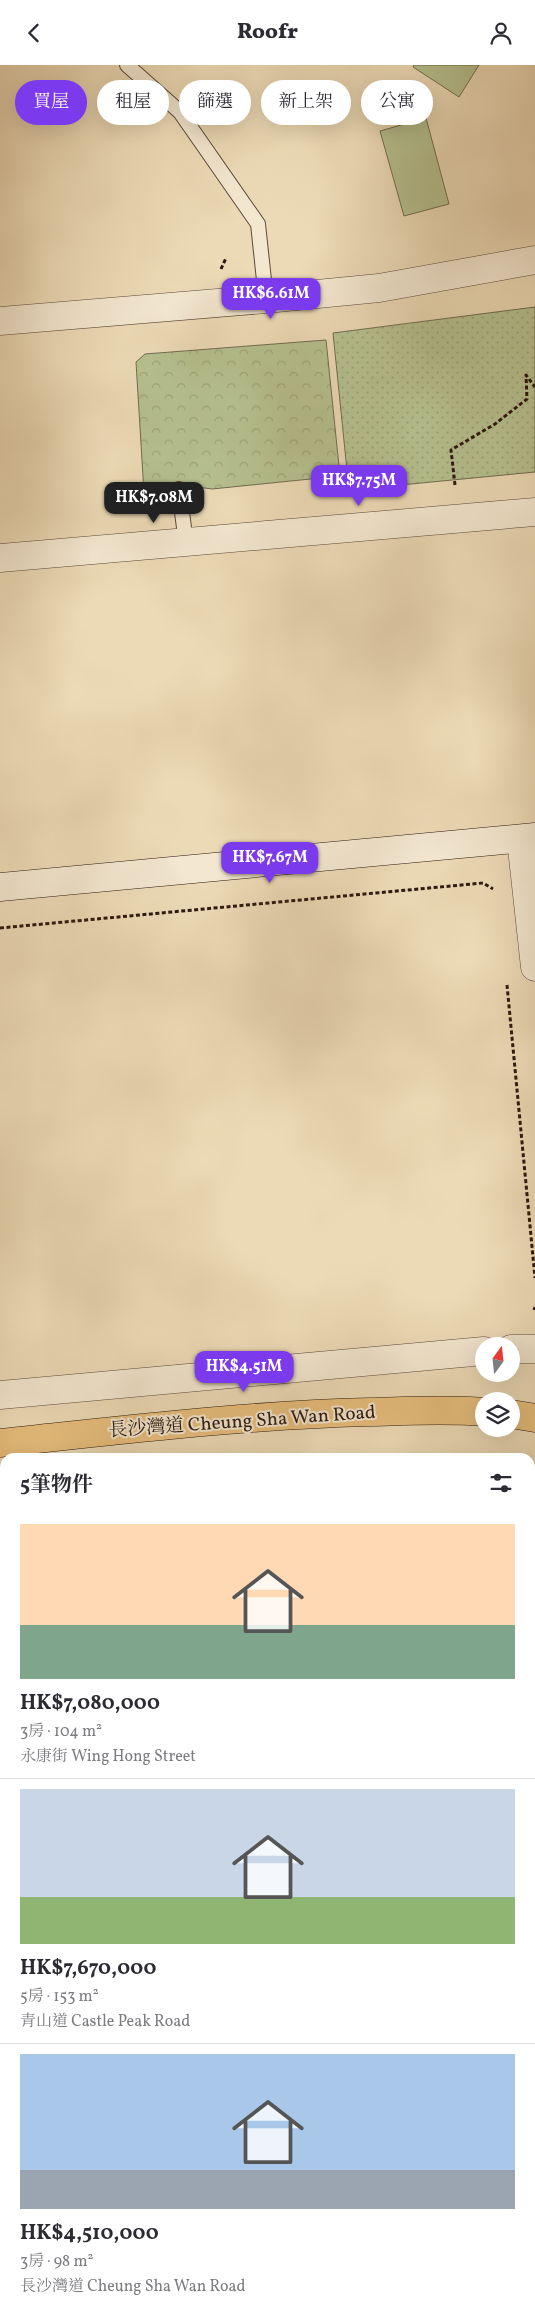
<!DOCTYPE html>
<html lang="zh-TW">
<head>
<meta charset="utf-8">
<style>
  :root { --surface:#fff; --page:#f2f2f3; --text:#2b2b33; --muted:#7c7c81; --line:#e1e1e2; --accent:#7c3aed }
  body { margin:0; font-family:Vollkorn,"Noto Serif TC",serif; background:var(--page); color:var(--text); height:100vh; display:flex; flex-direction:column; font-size:19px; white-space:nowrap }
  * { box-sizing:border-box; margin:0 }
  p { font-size:16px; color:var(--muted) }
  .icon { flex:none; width:28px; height:28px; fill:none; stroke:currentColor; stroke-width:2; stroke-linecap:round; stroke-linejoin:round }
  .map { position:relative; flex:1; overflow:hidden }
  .details { position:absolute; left:0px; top:1388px; width:535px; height:866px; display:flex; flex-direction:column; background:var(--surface); border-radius:15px 15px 0 0; box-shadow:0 5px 20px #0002 }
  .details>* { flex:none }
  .top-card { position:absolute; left:15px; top:15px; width:505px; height:45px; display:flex; gap:10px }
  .needle { width:32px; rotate:15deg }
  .buttons { position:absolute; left:475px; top:1272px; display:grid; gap:10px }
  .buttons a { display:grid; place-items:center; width:45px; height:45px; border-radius:50%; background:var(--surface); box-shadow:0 5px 20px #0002; font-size:25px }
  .price { position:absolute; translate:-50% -42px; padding:0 11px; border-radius:10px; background:var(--accent); color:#fff; font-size:16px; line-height:32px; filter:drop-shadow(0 1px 2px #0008) }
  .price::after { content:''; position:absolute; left:50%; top:30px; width:15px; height:11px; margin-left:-8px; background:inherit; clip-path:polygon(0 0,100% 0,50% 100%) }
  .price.active { background:#222; color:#fff }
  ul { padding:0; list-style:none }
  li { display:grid; align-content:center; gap:10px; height:265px; padding:0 20px }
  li+li { border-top:1px solid var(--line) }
  li span { display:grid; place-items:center; height:155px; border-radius:0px; color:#555 }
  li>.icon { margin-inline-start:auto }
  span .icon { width:90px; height:90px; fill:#fffc; stroke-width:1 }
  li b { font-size:21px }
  h2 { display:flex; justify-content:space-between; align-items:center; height:60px; padding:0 20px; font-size:21px }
  .tag { padding:0 18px; border-radius:22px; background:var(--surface); box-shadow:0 5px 20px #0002; font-size:18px; line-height:45px }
  .tag.active { background:var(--accent); color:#fff }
  header { display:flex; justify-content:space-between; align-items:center; height:65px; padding:0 20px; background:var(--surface); font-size:22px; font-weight:800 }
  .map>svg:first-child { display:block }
  .forest { fill:url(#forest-crowns); stroke:#716c50 }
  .garden { fill:url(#garden-dots); stroke:#716c50 }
  .pitch { fill:#b6c08f; stroke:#716c50 }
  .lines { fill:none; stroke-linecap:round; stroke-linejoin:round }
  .service-casing { stroke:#5c483a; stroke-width:16 }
  .pedestrian-casing { stroke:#5c483a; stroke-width:23 }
  .minor-casing { stroke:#5c483a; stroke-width:29 }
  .secondary-casing { stroke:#2c1810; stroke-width:29 }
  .primary-casing { stroke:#2c1810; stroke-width:29 }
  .path { stroke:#2c1810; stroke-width:3; stroke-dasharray:4 2.5; stroke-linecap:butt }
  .service { stroke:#f3e7d0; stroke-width:14 }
  .pedestrian { stroke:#f3e7d0; stroke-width:21 }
  .minor { stroke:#f3e7d0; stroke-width:28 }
  .secondary { stroke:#f3e7d0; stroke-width:28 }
  .primary { stroke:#e6bd7b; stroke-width:28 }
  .labels { text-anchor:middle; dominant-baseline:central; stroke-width:4; stroke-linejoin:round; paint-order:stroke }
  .street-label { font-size:19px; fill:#2c1810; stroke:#f3e7d0 }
</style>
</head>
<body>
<header><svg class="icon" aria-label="back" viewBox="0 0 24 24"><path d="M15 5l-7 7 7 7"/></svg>Roofr<svg class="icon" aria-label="person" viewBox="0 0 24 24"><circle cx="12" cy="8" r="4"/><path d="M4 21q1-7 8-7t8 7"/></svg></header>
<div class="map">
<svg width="535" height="2253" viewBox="0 0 535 2253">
  <defs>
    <pattern id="forest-crowns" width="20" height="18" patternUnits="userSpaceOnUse" patternTransform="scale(1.25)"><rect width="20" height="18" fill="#b6c08f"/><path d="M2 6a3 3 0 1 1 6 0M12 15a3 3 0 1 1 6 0" fill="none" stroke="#9da47a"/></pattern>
    <pattern id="garden-dots" width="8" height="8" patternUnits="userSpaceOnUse" patternTransform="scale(1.25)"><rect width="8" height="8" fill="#b6c08f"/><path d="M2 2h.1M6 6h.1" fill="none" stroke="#9da47a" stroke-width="1.8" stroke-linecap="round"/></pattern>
  </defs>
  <rect width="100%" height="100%" fill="#ecdab6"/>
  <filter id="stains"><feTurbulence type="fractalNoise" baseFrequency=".004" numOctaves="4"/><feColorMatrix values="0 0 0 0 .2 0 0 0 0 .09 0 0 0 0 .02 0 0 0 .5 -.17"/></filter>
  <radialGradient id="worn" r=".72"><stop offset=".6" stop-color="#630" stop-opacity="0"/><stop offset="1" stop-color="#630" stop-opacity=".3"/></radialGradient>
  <path class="forest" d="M 326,275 L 340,411 L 212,424 L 183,420 L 169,421 L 144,428 L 136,297 L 145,289 Z"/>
  <path class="garden" d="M 535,242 L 535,407 L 349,425 L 333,268 Z"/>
  <path class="pitch" d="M 414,0 L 479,0 L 459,32 L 413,2 Z
    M 426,53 L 449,139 L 404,151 L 380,66 Z
    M 530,1766 L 535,1768 L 535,2253 L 0,2253 L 0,2074 L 5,2071 L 5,2249 L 530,2249 Z"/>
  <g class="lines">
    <defs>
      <path id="service" d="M 127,0 L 180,47 L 258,159 L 266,234
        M 179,424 L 186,478"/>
      <path id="pedestrian" d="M 530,1843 L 535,1846
        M 0,2116 L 5,2113
        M 0,2163 L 5,2170
        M 58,2249 L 61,2253"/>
      <path id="minor" d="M 0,256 L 266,234 L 379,223 L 535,195
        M 0,493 L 535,447
        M 521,774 L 535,902
        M 511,1284 L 535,1284
        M 0,1330 L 484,1286"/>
      <path id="secondary" d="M 0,822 L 535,772"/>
      <path id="primary" d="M 511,1349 L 535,1353
        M 0,1378 C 123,1365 246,1350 370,1347 C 408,1346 446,1344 484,1347
        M 530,1443 L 535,1445
        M 0,1453 L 5,1453"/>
    </defs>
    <use href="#service" class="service-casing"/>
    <use href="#pedestrian" class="pedestrian-casing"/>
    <use href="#minor" class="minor-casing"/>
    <use href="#secondary" class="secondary-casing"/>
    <use href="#primary" class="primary-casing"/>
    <path class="path" d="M 221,204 L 226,193
      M 455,420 L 451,385 L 495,359 L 527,334 L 526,310 L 535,322
      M 0,863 L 483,818 L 493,824
      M 507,920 L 535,1213
      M 534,1245 L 535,1242
      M 530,1902 L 535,1898"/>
    <use href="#service" class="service"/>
    <use href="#pedestrian" class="pedestrian"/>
    <use href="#minor" class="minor"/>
    <use href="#secondary" class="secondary"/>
    <use href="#primary" class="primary"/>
  </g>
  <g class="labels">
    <g class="street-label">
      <text transform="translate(242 1357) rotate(-4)">長沙灣道 Cheung Sha Wan Road</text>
    </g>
  </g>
  <rect width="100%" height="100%" filter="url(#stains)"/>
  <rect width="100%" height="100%" fill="url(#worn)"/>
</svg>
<div class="buttons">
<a><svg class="needle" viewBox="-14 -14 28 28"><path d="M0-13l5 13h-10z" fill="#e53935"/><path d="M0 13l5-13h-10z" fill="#7c7c81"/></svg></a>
<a><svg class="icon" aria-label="layers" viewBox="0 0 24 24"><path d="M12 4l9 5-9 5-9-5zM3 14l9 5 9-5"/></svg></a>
</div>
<b class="price" style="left:271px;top:255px">HK$6.61M</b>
<b class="price" style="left:359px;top:442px">HK$7.75M</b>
<b class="price active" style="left:154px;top:459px">HK$7.08M</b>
<b class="price" style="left:270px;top:819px">HK$7.67M</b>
<b class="price" style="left:244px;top:1328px">HK$4.51M</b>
<div class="top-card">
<a class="tag active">買屋</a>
<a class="tag">租屋</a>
<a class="tag">篩選</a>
<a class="tag">新上架</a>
<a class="tag">公寓</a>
</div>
<section class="details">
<h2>5筆物件<svg class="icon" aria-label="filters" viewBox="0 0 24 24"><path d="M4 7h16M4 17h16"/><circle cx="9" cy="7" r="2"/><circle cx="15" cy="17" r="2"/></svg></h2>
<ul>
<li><span style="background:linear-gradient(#ffd9b3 65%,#7fa58c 0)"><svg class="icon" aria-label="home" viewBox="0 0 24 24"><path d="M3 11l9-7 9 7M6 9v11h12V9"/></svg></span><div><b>HK$7,080,000</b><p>3房 · 104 m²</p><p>永康街 Wing Hong Street</p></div></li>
<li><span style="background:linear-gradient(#c9d6e8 70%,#8fb573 0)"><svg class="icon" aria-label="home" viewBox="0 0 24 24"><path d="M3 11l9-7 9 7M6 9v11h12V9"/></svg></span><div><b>HK$7,670,000</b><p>5房 · 153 m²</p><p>青山道 Castle Peak Road</p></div></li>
<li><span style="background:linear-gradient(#a9c7e8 75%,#9aa5b1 0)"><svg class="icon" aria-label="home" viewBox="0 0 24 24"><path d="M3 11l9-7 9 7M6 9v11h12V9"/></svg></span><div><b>HK$4,510,000</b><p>3房 · 98 m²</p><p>長沙灣道 Cheung Sha Wan Road</p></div></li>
</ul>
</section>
</div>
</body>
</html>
